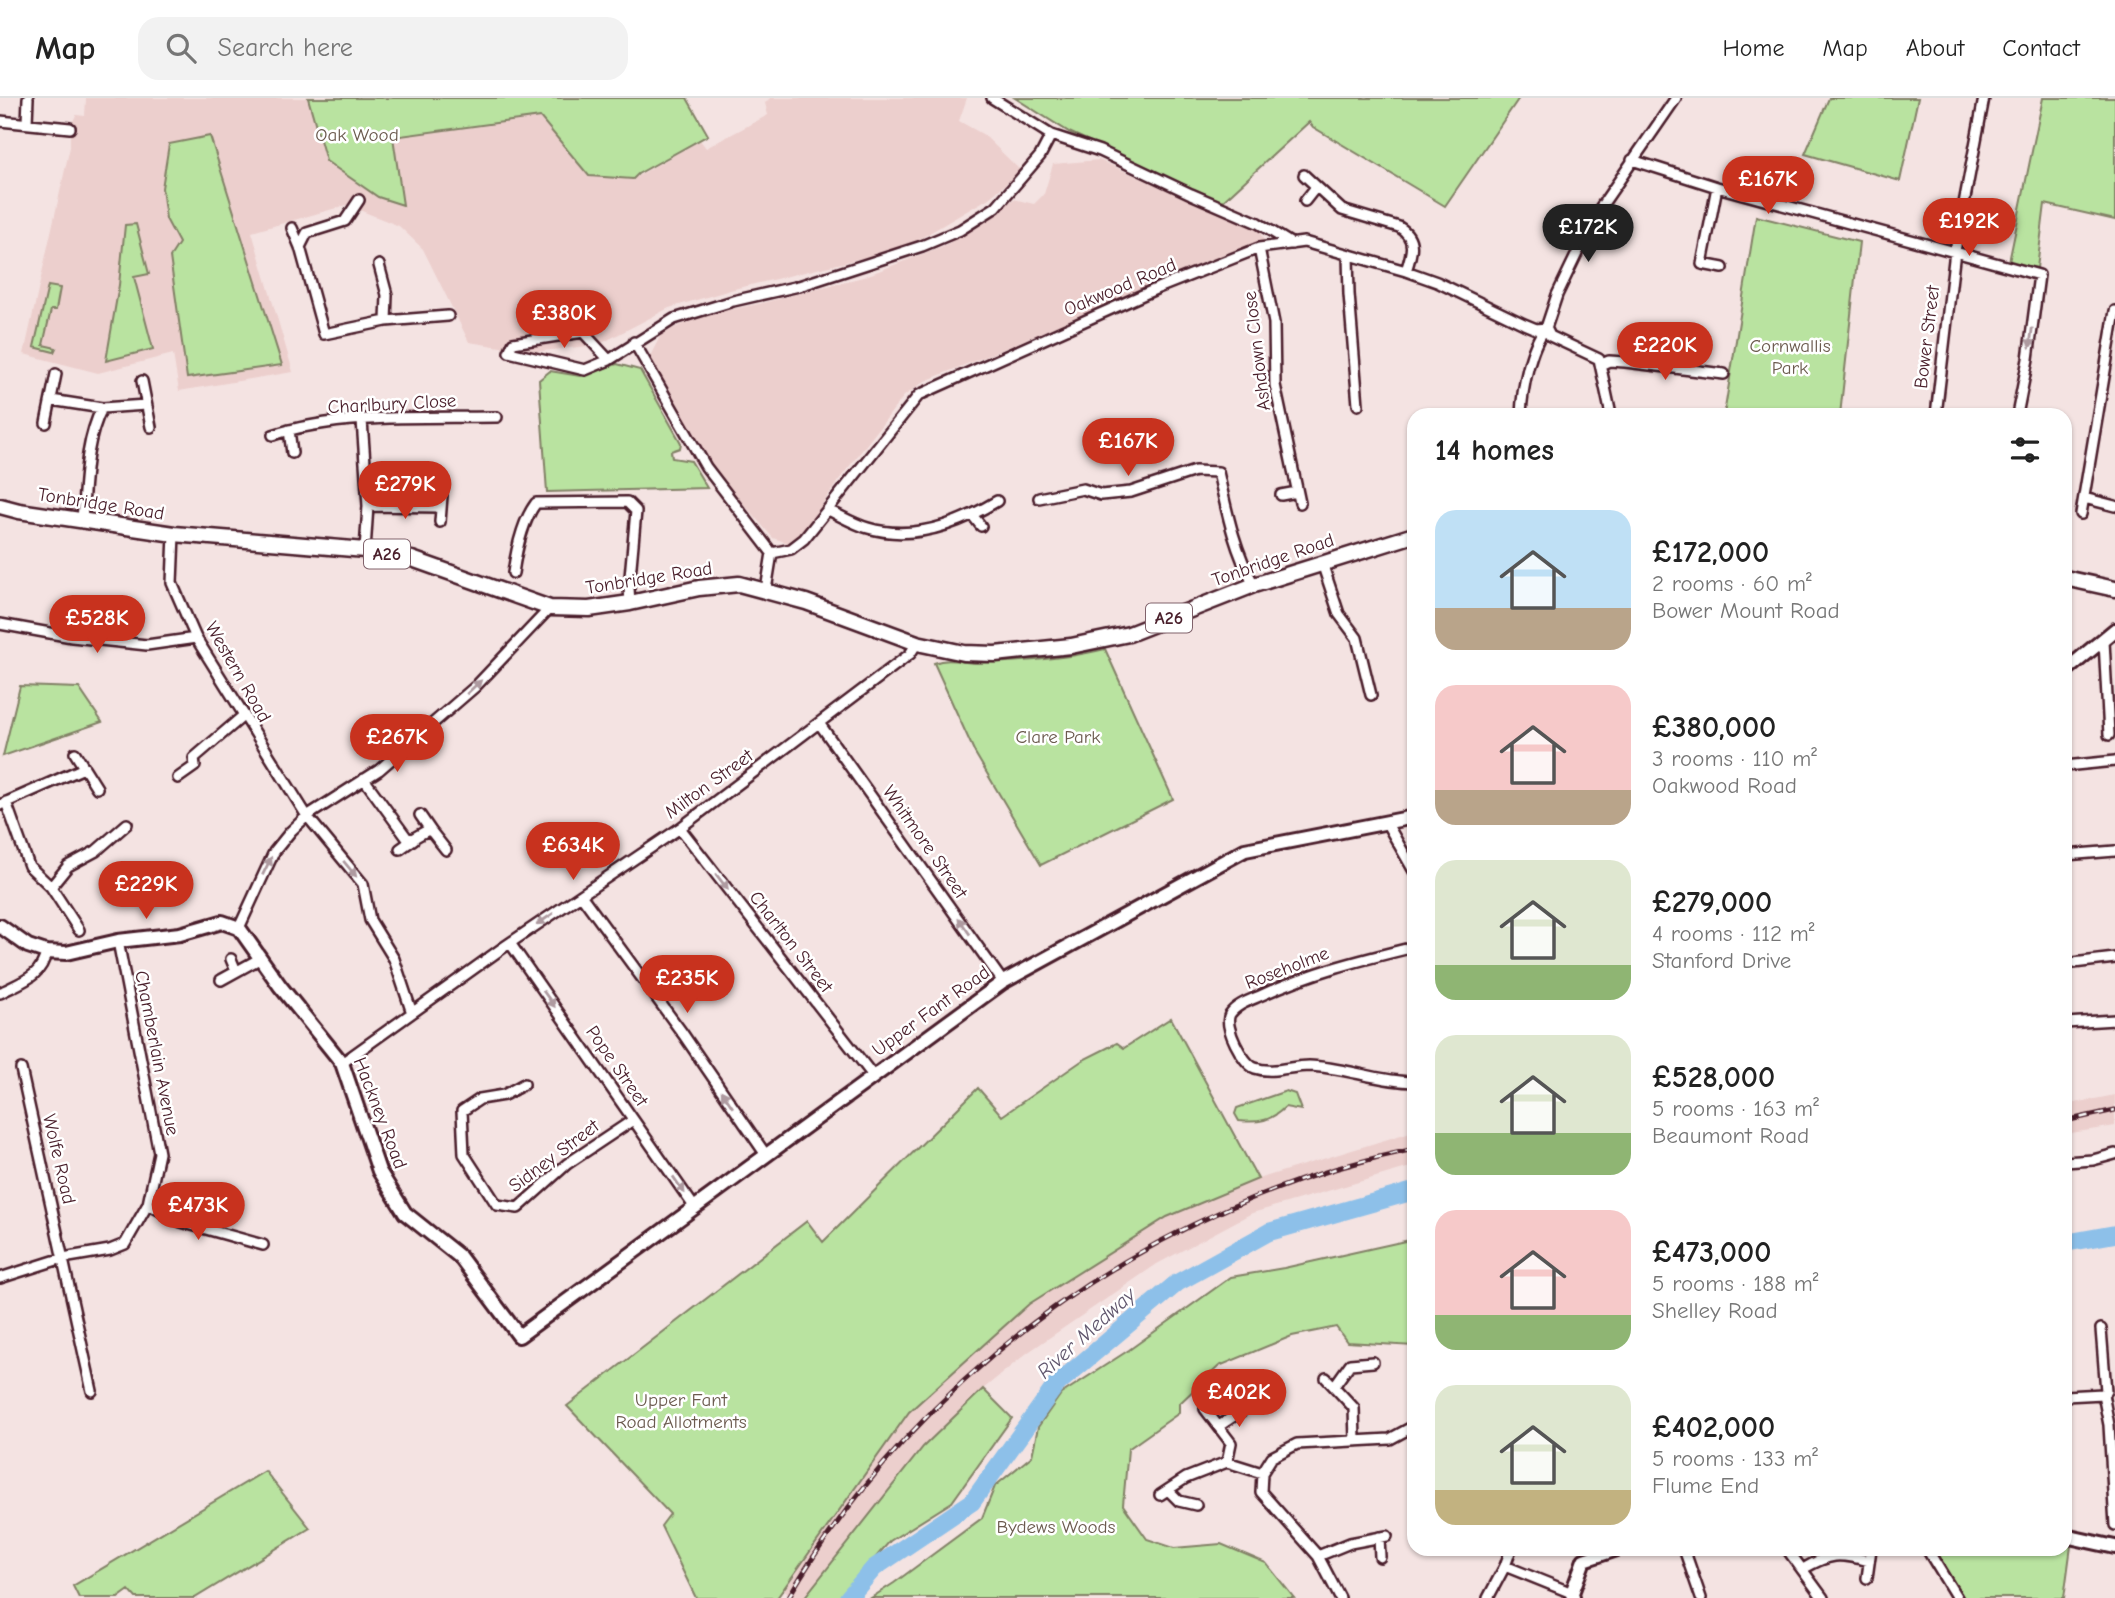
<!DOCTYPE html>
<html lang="en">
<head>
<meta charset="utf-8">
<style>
  :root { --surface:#fff; --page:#f2f2f2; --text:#222; --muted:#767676; --line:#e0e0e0; --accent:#c8321e }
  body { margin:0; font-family:"Comic Neue",sans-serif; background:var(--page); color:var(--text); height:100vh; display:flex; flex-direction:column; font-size:26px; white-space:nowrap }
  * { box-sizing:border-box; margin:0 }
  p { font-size:23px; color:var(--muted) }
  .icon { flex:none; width:38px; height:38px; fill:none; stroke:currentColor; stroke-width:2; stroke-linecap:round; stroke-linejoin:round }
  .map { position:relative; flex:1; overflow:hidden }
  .side { position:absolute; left:1407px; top:310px; width:665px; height:1148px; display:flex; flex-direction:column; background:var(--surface); border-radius:21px; box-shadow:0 2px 5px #0004 }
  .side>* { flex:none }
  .price { position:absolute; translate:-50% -60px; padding:0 16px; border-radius:24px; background:var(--accent); color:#fff; font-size:23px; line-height:46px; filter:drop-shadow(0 2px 4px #0008) }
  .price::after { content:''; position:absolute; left:50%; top:42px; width:21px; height:16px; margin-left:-10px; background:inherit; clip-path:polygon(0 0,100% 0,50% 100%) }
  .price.selected { background:#222; color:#fff }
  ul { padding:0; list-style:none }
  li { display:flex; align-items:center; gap:21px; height:175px; padding:0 28px }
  li span { display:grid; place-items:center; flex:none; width:196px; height:140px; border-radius:21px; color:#555 }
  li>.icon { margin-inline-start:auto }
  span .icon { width:84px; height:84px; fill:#fffc; stroke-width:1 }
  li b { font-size:30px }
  h2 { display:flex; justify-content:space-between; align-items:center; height:84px; padding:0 28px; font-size:30px }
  header { display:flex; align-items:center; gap:42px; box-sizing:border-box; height:98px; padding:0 35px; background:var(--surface); border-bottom:2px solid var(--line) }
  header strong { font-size:33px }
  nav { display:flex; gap:38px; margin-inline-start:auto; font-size:24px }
  .search { width:490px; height:63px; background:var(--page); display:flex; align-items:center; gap:18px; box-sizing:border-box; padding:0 24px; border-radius:21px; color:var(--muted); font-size:26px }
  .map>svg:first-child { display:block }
  .built { fill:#eccfcd }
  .green { fill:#b9e3a0; stroke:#828166; stroke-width:2 }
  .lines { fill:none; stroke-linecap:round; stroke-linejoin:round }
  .river { stroke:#8dc0e9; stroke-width:18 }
  .street-casing { stroke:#4a1f2b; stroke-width:14 }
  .secondary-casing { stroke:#4a1f2b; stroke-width:18 }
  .primary-casing { stroke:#4a1f2b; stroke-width:19 }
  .street { stroke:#fff; stroke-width:9 }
  .secondary { stroke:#fff; stroke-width:12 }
  .primary { stroke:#fff; stroke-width:14 }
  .rail-casing { stroke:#4a1f2b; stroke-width:5 }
  .rail { stroke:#fff; stroke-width:2.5; stroke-dasharray:8; stroke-linecap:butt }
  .oneway { fill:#ae9aa0 }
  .labels { text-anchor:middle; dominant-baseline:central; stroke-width:5; stroke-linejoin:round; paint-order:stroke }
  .shield { fill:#fff; stroke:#80626b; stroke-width:2 }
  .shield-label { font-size:18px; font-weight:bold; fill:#4a1f2b }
  .park-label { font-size:19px; fill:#6b5a4e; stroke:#fff }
  .street-label { font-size:19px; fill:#4a1f2b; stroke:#fff }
  .water-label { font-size:21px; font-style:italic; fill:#61576e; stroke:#fff }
</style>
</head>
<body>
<header>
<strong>Map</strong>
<div class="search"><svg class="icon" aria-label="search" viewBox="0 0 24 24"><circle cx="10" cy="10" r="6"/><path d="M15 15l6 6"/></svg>Search here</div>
<nav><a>Home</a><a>Map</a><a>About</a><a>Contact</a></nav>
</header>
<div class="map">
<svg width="2115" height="1500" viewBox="0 0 2115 1500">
  <rect width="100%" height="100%" fill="#f4e3e2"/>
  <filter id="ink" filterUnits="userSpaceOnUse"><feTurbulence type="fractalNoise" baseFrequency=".0143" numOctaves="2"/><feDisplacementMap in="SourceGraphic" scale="14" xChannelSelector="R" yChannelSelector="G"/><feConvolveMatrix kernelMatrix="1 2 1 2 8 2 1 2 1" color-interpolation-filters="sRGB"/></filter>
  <g filter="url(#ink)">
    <path class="built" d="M 86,0 L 308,0 L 327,63 L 402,107 L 393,39 L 540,19 L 589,78 L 633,81 L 700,42 L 706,50 L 768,17 L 765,5 L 770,0 L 967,0 L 959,23 L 984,37 L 1021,73 L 989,100 L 904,150 L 734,191 L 669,210 L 598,247 L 533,254 L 469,244 L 423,151 L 399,128 L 347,107 L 252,134 L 293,274 L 179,293 L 173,256 L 98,275 L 24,256 L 70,49 L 70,30 L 76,17 L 85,18 Z
      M 1099,62 L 1259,132 L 1264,143 L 1109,205 L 999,253 L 925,283 L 904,298 L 838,383 L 798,442 L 788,445 L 773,440 L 708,365 L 650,258 L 662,235 L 708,216 L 758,206 L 863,179 L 946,147 L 1014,101 L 1034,106 L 1044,96 L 1053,66 Z
      M 2115,997 L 2115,1028 L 2065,1036 L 2065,1007 Z
      M 1414,1033 L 1414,1068 L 1252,1115 L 1157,1166 L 1027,1255 L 983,1291 L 923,1349 L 804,1500 L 795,1500 L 783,1491 L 909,1314 L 1029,1206 L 1167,1119 L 1258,1081 Z"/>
    <path class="green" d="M 308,0 L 687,0 L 708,37 L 638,76 L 633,81 L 589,78 L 540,19 L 393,39 L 403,107 L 378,99 L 326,63 Z
      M 1015,0 L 1519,0 L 1445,108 L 1313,29 L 1309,24 L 1222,104 L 1069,34 Z
      M 1829,0 L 1918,0 L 1900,83 L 1805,56 Z
      M 2043,0 L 2115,0 L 2115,122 L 2045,106 L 2037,170 L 2009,164 Z
      M 210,38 L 282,267 L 187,280 L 170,159 L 179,145 L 166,121 L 162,90 L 169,46 Z
      M 1756,118 L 1859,144 L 1840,317 L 1724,317 Z
      M 136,126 L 149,176 L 134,179 L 153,251 L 106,263 L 119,187 L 125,127 Z
      M 48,188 L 60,190 L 56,212 L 51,212 L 43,247 L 56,250 L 54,254 L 34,249 Z
      M 617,266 L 640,272 L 681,345 L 680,350 L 671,353 L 672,360 L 691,363 L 707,390 L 547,394 L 539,282 L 550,273 L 580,278 Z
      M 1105,551 L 1173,701 L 1041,767 L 975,655 L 934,565 C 949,559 963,565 978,565 C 1020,564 1065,561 1105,551 Z
      M 20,588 L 79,590 L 102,624 L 3,658 Z
      M 1171,920 L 1258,1081 L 1167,1119 L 1029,1206 L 909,1314 L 777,1500 L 696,1500 L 661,1428 L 670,1416 L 567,1308 L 807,1123 L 823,1144 L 978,990 L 1002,1018 L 1083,962 L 1117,945 L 1124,950 Z
      M 1286,993 L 1295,996 L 1301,1012 L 1285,1009 C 1271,1023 1259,1025 1239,1023 L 1235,1016 L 1237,1010 Z
      M 1414,1141 L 1414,1248 L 1347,1244 L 1336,1229 L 1292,1238 L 1219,1268 L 1179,1306 L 1179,1315 L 1128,1351 L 1123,1407 L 1147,1441 L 1174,1450 L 1221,1446 L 1266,1465 L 1294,1500 L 871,1500 L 894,1485 L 982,1420 L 995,1388 L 1032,1358 L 1038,1329 L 1061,1296 L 1129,1252 L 1231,1179 L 1284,1170 Z
      M 983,1291 L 1012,1320 L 952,1404 L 890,1443 L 840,1500 L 804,1500 L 923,1349 Z
      M 265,1373 L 310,1430 L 195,1500 L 136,1500 L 129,1492 L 118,1500 L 79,1500 L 73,1488 Z
      M 2065,1446 L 2071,1448 L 2064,1500 L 1964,1500 L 1933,1451 L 2065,1451 Z"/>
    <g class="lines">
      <path class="river" d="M 2065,1145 L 2115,1136
        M 848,1500 L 874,1470 L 972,1404 L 1056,1287 L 1177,1185 L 1269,1134 L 1414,1093"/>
      <defs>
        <path id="street" d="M 992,0 L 1051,37 L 1100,53 L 1191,96 L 1258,125 L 1292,146
          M 0,23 L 70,30
          M 27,25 L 28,0
          M 1632,62 L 1717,89 L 2039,177 L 2028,261 L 2017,317
          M 1304,77 L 1342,112 L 1399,129 C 1417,140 1412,155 1406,173
          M 1717,89 L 1702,166 L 1723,170
          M 359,102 L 345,123 L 307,135 L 300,149 L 324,236 L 386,223 L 448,218
          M 1305,103 L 1316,89
          M 292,130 L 300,149
          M 1259,150 L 1274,225 L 1275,287 L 1300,405
          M 1348,157 L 1349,196 L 1358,307
          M 379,167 L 387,197 L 386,223
          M 634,244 L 706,369 L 772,455 L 766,492
          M 609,262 L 583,234 L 513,245 L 509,254 L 585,272 L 609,262 L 674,221 L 733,203 L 799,188 L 922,148 L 960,132 L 996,109 L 1040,58 L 1051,37
          M 1602,266 L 1609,263 L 1625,264 L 1724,276
          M 142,283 L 151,329
          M 51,302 L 102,310 L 146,307
          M 1521,317 C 1522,292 1530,248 1546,230
          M 1611,317 L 1599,261 L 1550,238 L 1546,230 L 1557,197 L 1596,116 L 1676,0
          M 1936,317 L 1955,153 L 1984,0
          M 362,322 L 368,408 L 365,452
          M 46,325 L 56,276
          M 289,332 L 292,355
          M 273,337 C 339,315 427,320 497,319
          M 1281,397 L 1297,394
          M 1039,400 L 1083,391 L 1101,397 L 1131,394 L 1195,373 L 1218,374 C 1227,414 1234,451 1254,487
          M 2084,400 L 2115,408
          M 368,408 L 441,409
          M 828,412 C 841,418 854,426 868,430 C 912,443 959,426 997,403
          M 2081,416 L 2115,213
          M 973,418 L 981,428
          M 82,422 C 85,386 85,343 102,310
          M 440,424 L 442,398
          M 174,436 L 172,485 L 196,540 L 307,718 L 363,786 L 370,822 L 394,861 L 412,915
          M 772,455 L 791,451 L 804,441 L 919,297 L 1158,190 L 1259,150 L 1304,144 L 1406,173 L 1437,184 L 1524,226 L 1536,231 L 1546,230
          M 1322,465 L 1339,516 L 1357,540 L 1371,597
          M 513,475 C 516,454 523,422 536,405 L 627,404 L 636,413 L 629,490 L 630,505
          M 0,526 L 72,539 L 147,547 L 196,540
          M 2104,543 L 2109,637
          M 819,625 L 1003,884
          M 75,655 L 97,690
          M 2065,668 L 2115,663
          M 178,680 L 195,668 L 194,660 L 243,618
          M 364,681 L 407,740 L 412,741 L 426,733 L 431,733 L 446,752
          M 6,704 L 29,768 L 51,789 L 79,832
          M 0,707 L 84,670
          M 420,717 L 431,733
          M 1386,724 L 1414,773
          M 680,730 L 874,979
          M 400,751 L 414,741
          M 2065,757 L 2115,753
          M 51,789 L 68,768 L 96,753 L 127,726
          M 581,797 L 683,936 L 766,1057
          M 239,830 L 274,754 L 291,733 L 307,718 L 379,672 L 476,588 L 550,510
          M 510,845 L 695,1110
          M 1414,849 C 1360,862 1312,874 1262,897 C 1251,902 1237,906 1230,916 C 1223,928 1243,966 1255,970 C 1272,976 1291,968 1309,968 C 1344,969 1379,984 1414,984
          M 231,861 L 236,873
          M 2065,866 L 2115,860
          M 221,882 L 261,860
          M 0,895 C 21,884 42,879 46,854
          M 2065,925 L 2115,922
          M 342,965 L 504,849 L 680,730 L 910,556 L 917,545
          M 21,971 L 92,1293
          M 524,986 L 504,997 L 480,1001 L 462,1013 L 464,1056 L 497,1107 L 518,1110 L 567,1066 L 633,1022
          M 2065,1064 L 2093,1062 L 2115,1056
          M 148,1106 L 181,1124 L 263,1147
          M 0,1180 L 63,1160 L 110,1152 L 125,1146 L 148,1106 L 159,1055 L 118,843
          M 2101,1231 L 2106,1293 L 2103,1296
          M 1326,1280 L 1354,1310 L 1355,1342
          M 1335,1287 L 1350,1266 L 1373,1264
          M 2065,1298 L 2103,1296 L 2109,1327 L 2115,1427
          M 1205,1311 L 1231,1345 L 1227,1364
          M 1219,1328 L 1246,1310
          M 1168,1392 L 1179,1403 L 1196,1407
          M 1160,1397 L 1186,1380 L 1227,1364 L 1262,1375
          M 1379,1439 L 1380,1459
          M 1684,1451 L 1701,1500
          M 1787,1451 L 1823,1500
          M 1927,1451 L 1957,1500
          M 1318,1458 L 1350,1445 L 1387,1438
          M 1505,1468 L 1572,1495
          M 1803,1471 C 1830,1455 1839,1455 1869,1463
          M 1867,1480 L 1871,1451
          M 1340,1500 L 1318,1458 L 1261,1394 L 1262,1375 L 1272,1359 L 1297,1346 L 1390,1341 L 1414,1328
          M 1488,1500 L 1505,1468 L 1511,1451"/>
        <path id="secondary" d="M 2065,573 L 2115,532
          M 0,828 L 28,848 L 46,854 L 66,855 L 118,843 L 180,836 L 222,824 L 239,830 L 280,888 L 342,965 L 379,1073 L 405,1115 L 460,1159 L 519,1238 L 1003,884 L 1245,752 L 1414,719
          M 2065,1438 L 2115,1449
          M 1573,1500 L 1572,1495 L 1584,1462 L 1617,1451"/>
        <path id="primary" d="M 0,408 L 19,413 L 174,436 L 365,452 L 412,461 L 550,510 L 589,511 L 630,505 L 699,490 L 739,486 L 806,504 L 917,545 L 964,555 L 995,556 L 1071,548 L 1129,536 L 1254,487 L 1414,437
          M 2065,480 L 2115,491"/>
      </defs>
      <use href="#street" class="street-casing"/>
      <use href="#secondary" class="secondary-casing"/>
      <use href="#primary" class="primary-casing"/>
      <use href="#street" class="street"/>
      <use href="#secondary" class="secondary"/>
      <use href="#primary" class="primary"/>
      <defs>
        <path id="rail" d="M 2065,1023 L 2115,1012
          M 788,1500 C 921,1272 1155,1104 1414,1051"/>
      </defs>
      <use href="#rail" class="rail-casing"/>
      <use href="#rail" class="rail"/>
    </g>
    <defs><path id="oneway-solid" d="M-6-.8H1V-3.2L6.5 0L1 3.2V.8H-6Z" transform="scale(1.75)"/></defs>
    <g class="oneway">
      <use href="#oneway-solid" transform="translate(2031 240) rotate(97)"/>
      <use href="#oneway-solid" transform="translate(474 589) rotate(-43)"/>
      <use href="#oneway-solid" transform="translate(267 768) rotate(-64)"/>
      <use href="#oneway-solid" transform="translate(350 771) rotate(50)"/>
      <use href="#oneway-solid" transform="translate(722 784) rotate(52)"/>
      <use href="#oneway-solid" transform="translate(545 821) rotate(146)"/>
      <use href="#oneway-solid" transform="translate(964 828) rotate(-125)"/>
      <use href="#oneway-solid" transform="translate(549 901) rotate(54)"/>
      <use href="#oneway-solid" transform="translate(727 1001) rotate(-124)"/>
      <use href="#oneway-solid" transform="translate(679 1087) rotate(55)"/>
    </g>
  </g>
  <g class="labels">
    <g class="shield">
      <rect x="364" y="441.5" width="46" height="29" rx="5"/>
      <rect x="1146" y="505.5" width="46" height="29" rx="5"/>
    </g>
    <g class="shield-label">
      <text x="387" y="456">A26</text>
      <text x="1169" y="520">A26</text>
    </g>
    <g class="park-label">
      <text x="357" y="37">Oak Wood</text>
      <text x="1790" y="248">Cornwallis<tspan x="1790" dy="22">Park</tspan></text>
      <text x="1058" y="639">Clare Park</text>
      <text x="681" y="1302">Upper Fant<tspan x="681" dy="22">Road Allotments</tspan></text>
      <text x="1056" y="1429">Bydews Woods</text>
    </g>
    <g class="street-label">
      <text transform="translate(1120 189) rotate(-23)">Oakwood Road</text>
      <text transform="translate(1927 239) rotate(-83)">Bower Street</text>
      <text transform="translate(1257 253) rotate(-97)">Ashdown Close</text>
      <text transform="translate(392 306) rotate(-3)">Charlbury Close</text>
      <text transform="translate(101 406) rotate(9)">Tonbridge Road</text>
      <text transform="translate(1273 462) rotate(-19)">Tonbridge Road</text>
      <text transform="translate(649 480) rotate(-9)">Tonbridge Road</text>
      <text transform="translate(238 574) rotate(60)">Western Road</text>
      <text transform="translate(709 686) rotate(-36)">Milton Street</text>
      <text transform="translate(925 744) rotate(55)">Whitmore Street</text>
      <text transform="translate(791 844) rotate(52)">Charlton Street</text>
      <text transform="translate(1287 870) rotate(-21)">Roseholme</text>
      <text transform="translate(931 913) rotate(-36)">Upper Fant Road</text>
      <text transform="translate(157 955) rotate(79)">Chamberlain Avenue</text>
      <text transform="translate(617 968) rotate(55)">Pope Street</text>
      <text transform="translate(380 1015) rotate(69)">Hackney Road</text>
      <text transform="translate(554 1058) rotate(-37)">Sidney Street</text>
      <text transform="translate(59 1061) rotate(77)">Wolfe Road</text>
    </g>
    <g class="water-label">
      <text transform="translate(1086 1235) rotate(-42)">River Medway</text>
    </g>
  </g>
</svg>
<b class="price" style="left:1768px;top:118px">£167K</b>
<b class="price" style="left:1969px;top:160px">£192K</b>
<b class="price selected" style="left:1588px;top:166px">£172K</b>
<b class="price" style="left:564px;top:252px">£380K</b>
<b class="price" style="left:1665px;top:284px">£220K</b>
<b class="price" style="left:1128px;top:380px">£167K</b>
<b class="price" style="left:405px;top:423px">£279K</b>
<b class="price" style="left:97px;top:557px">£528K</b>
<b class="price" style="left:397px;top:676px">£267K</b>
<b class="price" style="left:573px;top:784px">£634K</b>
<b class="price" style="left:146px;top:823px">£229K</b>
<b class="price" style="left:687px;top:917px">£235K</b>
<b class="price" style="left:198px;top:1144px">£473K</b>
<b class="price" style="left:1239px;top:1331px">£402K</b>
<section class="side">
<h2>14 homes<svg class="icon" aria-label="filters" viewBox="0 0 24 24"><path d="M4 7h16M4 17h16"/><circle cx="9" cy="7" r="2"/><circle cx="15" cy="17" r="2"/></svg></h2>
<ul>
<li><span style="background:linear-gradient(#bfe0f5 70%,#b9a48a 0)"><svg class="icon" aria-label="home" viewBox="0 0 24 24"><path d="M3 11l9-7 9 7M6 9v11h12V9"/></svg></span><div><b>£172,000</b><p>2 rooms · 60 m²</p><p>Bower Mount Road</p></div></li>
<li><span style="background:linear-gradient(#f6c9c9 75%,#b9a48a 0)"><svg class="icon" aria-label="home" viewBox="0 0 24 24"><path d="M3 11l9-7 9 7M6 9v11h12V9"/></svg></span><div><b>£380,000</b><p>3 rooms · 110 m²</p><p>Oakwood Road</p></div></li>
<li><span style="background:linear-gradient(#dfe7d0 75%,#8fb573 0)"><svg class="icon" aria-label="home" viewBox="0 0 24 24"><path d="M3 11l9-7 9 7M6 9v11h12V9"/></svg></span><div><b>£279,000</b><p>4 rooms · 112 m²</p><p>Stanford Drive</p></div></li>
<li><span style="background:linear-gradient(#dfe7d0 70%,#8fb573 0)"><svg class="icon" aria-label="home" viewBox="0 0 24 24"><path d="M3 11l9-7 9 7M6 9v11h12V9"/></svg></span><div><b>£528,000</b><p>5 rooms · 163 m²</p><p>Beaumont Road</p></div></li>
<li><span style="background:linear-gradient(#f6c9c9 75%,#8fb573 0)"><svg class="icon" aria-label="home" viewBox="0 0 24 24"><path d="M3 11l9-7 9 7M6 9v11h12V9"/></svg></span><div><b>£473,000</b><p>5 rooms · 188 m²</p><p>Shelley Road</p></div></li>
<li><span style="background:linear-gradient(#dfe7d0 75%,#c2b280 0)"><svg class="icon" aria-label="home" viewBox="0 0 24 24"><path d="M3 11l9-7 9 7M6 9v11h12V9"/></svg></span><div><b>£402,000</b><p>5 rooms · 133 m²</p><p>Flume End</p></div></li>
</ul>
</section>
</div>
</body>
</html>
